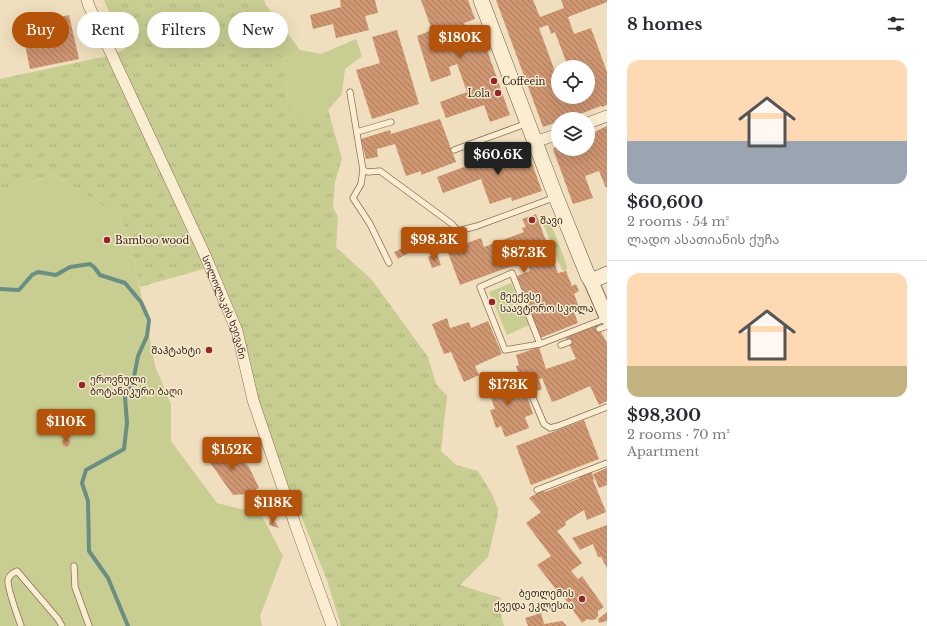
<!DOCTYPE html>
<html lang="en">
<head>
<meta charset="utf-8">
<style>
  :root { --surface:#fff; --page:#f7f7f7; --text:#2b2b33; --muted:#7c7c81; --line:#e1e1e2; --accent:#b45309 }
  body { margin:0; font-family:"Libre Baskerville","Noto Sans Georgian",serif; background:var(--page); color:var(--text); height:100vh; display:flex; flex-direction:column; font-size:15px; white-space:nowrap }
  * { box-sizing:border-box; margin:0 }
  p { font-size:13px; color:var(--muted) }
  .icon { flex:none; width:22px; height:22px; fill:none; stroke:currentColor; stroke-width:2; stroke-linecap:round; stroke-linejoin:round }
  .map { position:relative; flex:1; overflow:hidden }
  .sheet { display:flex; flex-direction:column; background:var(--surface); width:320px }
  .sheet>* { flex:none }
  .top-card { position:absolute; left:12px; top:12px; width:380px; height:36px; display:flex; gap:8px }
  .fabs { position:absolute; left:551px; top:60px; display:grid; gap:8px }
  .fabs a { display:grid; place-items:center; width:44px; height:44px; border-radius:50%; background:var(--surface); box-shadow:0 4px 16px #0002; font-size:20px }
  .price { position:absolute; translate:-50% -34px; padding:0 9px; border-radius:4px; background:var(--accent); color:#fff; font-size:13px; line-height:26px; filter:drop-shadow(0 1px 2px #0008) }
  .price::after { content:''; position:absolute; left:50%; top:24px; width:12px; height:9px; margin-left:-6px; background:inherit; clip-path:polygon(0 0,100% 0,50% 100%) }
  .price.current { background:#222; color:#fff }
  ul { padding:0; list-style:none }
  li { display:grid; align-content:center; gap:8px; height:212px; padding:0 20px }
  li+li { border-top:1px solid var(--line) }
  li span { display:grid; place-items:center; height:124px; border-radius:12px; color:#555 }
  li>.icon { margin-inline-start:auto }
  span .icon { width:72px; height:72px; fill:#fffc; stroke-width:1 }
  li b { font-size:17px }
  h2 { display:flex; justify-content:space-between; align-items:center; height:48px; padding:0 20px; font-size:17px }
  .pill { padding:0 14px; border-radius:18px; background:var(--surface); box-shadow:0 4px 16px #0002; font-size:14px; line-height:36px }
  .pill.current { background:var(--accent); color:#fff }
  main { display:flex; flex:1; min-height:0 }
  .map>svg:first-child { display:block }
  .grass { fill:url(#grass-tufts) }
  .forest { fill:url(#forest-firs) }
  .green { fill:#c8cd92 }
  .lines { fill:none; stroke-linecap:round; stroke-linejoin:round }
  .stream { stroke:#698f84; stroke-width:4 }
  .building { fill:url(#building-back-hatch); fill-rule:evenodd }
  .service-casing { stroke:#886f56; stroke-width:7 }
  .minor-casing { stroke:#886f56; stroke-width:12 }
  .tertiary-casing { stroke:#886f56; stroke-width:16 }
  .secondary-casing { stroke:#6a503a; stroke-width:16 }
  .service { stroke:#faedd2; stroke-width:5.5 }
  .minor { stroke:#faedd2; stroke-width:11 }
  .tertiary { stroke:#faedd2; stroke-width:14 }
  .secondary { stroke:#faedd2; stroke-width:15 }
  .poi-dot { fill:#992428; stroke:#f6eace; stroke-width:1.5 }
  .labels { text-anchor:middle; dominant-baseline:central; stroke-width:3; stroke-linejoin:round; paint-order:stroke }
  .poi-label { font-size:10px; fill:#37281c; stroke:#f6eace; text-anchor:start }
  .street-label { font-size:10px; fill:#37281c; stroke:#f6eace }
</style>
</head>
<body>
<main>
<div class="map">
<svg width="607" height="626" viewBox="0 0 607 626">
  <defs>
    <pattern id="grass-tufts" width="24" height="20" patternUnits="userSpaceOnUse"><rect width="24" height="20" fill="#c8cd92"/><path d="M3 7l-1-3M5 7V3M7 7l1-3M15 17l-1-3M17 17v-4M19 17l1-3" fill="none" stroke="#acb07d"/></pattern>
    <pattern id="forest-firs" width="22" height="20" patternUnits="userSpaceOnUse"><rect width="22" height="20" fill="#c8cd92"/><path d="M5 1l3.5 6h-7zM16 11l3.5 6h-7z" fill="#acb07d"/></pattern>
    <pattern id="building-back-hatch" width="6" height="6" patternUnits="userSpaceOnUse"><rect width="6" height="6" fill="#cf9672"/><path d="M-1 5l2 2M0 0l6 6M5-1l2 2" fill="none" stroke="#a97a5d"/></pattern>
  </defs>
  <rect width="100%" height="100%" fill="#efdfbe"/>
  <path class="grass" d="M 104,0 L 249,0 L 259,30 L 285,59 L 288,103 L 309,121 L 328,110 L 342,159 L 335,182 L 333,207 L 338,217 L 336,247 L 372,280 L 428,357 L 436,384 L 447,396 L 441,451 L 456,465 L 478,471 L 492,494 L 498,509 L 497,519 L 488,557 L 460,585 L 501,598 L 499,606 L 504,626 L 341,626 L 327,580 L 299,511 L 275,465 L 237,331 L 210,267 L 140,287 L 134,259 L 120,217 L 53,174 L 7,191 L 0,188 L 0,79 L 112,55 L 125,49 Z"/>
  <path class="forest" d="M 549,218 L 567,266 L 566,271 L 562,270 L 542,221 Z"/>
  <path class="green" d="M 249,0 L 264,0 L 266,5 L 300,50 L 321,54 L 356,39 L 362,56 L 345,69 L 342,94 L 328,110 L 309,121 L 288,103 L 285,59 L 259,30 Z
    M 53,174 L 120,217 L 134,259 L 155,366 L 171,404 L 171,441 L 217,503 L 261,514 L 283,556 L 260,616 L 262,626 L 0,626 L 0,188 L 7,191 Z
    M 511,283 L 529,325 L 507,335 L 489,292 Z"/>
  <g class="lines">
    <path class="stream" d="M 0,289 L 19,290 L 32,275 L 38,272 L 56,275 L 70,267 L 90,264 L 94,267 L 100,275 L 125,283 L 141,302 L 149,320 L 147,336 L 138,356 L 134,377 L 125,397 L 127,423 L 124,449 L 86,470 L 82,483 L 88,501 L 89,551 L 108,578 L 128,626"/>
  </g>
  <path class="building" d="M 340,0 L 375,0 L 378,13 L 365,16 L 369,30 L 336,38 L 333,24 L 313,29 L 310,15 L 341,7 Z
    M 421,0 L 468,0 L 475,19 L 464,23 L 474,51 L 486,47 L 510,115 L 490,122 L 484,105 L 446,118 L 440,102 L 467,92 L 457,64 L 449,67 L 451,75 L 431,82 L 417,36 L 432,30 Z
    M 496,0 L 533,0 L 540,17 L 564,8 L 561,0 L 607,0 L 607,2 L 568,17 L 574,34 L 591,28 L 607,72 L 607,105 L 602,107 L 601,106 L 567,119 L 558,119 L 558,122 L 543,127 ZM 548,25 L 551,34 L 555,32 L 568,67 L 588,67 L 588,97 L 558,97 L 558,80 L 539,28 Z
    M 69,15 L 79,59 L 30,69 L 21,25 Z
    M 397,30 L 419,104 L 372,119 L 356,70 L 380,63 L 372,37 Z
    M 440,119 L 456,162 L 421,175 L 421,171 L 406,176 L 395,144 L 377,149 L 378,157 L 366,159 L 361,139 L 390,130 L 391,134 Z
    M 607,126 L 607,187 L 606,188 L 599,171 L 585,176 L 593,198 L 573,204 L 553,149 L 555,147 L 558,146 L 558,149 L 588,149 L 588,135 Z
    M 525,144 L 542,191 L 512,201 L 511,197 L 490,204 L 481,179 L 443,193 L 437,177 Z
    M 536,214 L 558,273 L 566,271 L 572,286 L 576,284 L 579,291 L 574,294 L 579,307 L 573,309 L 578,323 L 540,338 L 517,276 L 530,271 L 526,261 L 460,285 L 447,250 L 481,238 L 484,247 L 524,232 L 522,228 L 526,227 L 522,219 Z
    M 407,246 L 410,252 L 398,259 L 394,252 Z
    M 437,254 L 441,265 L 432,268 L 428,257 Z
    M 447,318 L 450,328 L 469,322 L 471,328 L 488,321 L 502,354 L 475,366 L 479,375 L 464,382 L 451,352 L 444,354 L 432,324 Z
    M 597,325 L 607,343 L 607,401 L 599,405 L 590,386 L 561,399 L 552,402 L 542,378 L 539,379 L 542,389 L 537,391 L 531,374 L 520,378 L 516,366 L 519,365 L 516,355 L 539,347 L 546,369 L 576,359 L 566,337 Z
    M 510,374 L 519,399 L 527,396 L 533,414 L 525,417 L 529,428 L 505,437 L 501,426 L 496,428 L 490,410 L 495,409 L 485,382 Z
    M 584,420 L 599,459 L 531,485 L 516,446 Z
    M 65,439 L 69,440 L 70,444 L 67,447 L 63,446 L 62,441 Z
    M 212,445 L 226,447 L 237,459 L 242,461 L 249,467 L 259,488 L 246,494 L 233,495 L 206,457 Z
    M 607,468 L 607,485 L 599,488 L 593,474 Z
    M 591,470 L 594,479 L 593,480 L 606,512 L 587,520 L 584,510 L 565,522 L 566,525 L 557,531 L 582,563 L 571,571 L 578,579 L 582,576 L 604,607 L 598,611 L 598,616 L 596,619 L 592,620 L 587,619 L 582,623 L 560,592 L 558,592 L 537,565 L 551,556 L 526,523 L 541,512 L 529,498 L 542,490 L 545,492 L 578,479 L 580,477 L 580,476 Z
    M 270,520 L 275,522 L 279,528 L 269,525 Z
    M 607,525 L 607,568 L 601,557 L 598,557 L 593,544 L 580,550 L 572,538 Z
    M 607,612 L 607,621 L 599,623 L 598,619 Z
    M 541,613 L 544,624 L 562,621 L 567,626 L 528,626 L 525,618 Z"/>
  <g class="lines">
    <defs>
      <path id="service" d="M 350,92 L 363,170 L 368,172 L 380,171 L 452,224 L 458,231 L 477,226 L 556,197
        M 357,132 L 391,122
        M 454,150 L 528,123
        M 363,170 L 361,184 L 353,198 L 370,224 L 389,263
        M 599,329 L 607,326
        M 540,344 L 512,273 L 480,287 L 505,350 L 540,344 L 607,318
        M 561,345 L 569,342
        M 526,382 L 544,424 L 550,428 L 558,426 L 607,407
        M 537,490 L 607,463
        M 74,566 L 75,587 L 89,626
        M 21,626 C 18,617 7,588 8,580 C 9,575 13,573 17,571 L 58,619 L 62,626"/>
      <g id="minor">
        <path id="s1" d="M 87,0 L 89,6 L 205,255 L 237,331 L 253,400 L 297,530 L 332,626"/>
        <path d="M 588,123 L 607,116"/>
        <path d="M 535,142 L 558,134"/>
      </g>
      <path id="tertiary" d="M 591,281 L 607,318"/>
      <path id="secondary" d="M 481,0 L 556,197 L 588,276 L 591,281 L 607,274"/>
    </defs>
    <use href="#service" class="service-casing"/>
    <use href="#minor" class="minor-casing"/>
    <use href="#tertiary" class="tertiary-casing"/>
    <use href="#secondary" class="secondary-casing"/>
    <use href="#service" class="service"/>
    <use href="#minor" class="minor"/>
    <use href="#tertiary" class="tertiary"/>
    <use href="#secondary" class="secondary"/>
  </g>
  <g class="poi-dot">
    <circle cx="494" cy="81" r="4"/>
    <circle cx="498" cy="93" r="4"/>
    <circle cx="532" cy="220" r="4"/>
    <circle cx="107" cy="240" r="4"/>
    <circle cx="492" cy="302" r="4"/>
    <circle cx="209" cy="350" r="4"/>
    <circle cx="82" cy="385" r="4"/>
    <circle cx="582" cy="599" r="4"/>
  </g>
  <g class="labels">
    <g class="poi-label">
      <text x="502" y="81">Coffeein</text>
      <text x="490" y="93" text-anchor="end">Lola</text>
      <text x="540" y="220">შავი</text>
      <text x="115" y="240">Bamboo wood</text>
      <text x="500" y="296">მეექვსე<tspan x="500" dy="12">საავტორო სკოლა</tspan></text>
      <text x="201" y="350" text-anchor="end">შაჰტახტი</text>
      <text x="90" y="379">ეროვნული<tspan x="90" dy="12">ბოტანიკური ბაღი</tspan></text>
      <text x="574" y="593" text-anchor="end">ბეთლემის<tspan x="574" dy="12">ქვედა ეკლესია</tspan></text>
    </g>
    <g class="street-label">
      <text stroke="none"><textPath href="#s1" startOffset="337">სოლოლაკის ხეივანი</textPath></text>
    </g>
  </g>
</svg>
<div class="fabs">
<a><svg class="icon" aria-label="locate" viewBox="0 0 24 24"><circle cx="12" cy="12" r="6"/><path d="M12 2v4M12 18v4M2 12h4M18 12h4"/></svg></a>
<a><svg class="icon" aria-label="layers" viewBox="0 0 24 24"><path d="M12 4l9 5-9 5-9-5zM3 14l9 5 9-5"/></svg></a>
</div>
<b class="price" style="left:460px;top:59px">$180K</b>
<b class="price current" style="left:498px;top:176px">$60.6K</b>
<b class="price" style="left:434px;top:261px">$98.3K</b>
<b class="price" style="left:524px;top:274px">$87.3K</b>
<b class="price" style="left:508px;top:406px">$173K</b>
<b class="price" style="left:66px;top:443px">$110K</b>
<b class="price" style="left:232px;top:471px">$152K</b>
<b class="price" style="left:273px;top:524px">$118K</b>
<div class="top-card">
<a class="pill current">Buy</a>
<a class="pill">Rent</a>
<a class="pill">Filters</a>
<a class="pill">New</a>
</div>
</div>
<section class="sheet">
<h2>8 homes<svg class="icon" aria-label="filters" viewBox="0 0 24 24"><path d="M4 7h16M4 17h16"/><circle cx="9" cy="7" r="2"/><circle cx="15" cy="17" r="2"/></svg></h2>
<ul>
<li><span style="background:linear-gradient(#ffd9b3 65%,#9aa5b1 0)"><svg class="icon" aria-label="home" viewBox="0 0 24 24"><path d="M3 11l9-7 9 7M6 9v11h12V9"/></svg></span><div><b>$60,600</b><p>2 rooms · 54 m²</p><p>ლადო ასათიანის ქუჩა</p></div></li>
<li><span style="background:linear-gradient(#ffd9b3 75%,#c2b280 0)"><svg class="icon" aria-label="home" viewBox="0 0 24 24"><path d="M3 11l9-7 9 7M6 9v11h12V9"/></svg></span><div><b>$98,300</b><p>2 rooms · 70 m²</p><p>Apartment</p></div></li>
</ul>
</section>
</main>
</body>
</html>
